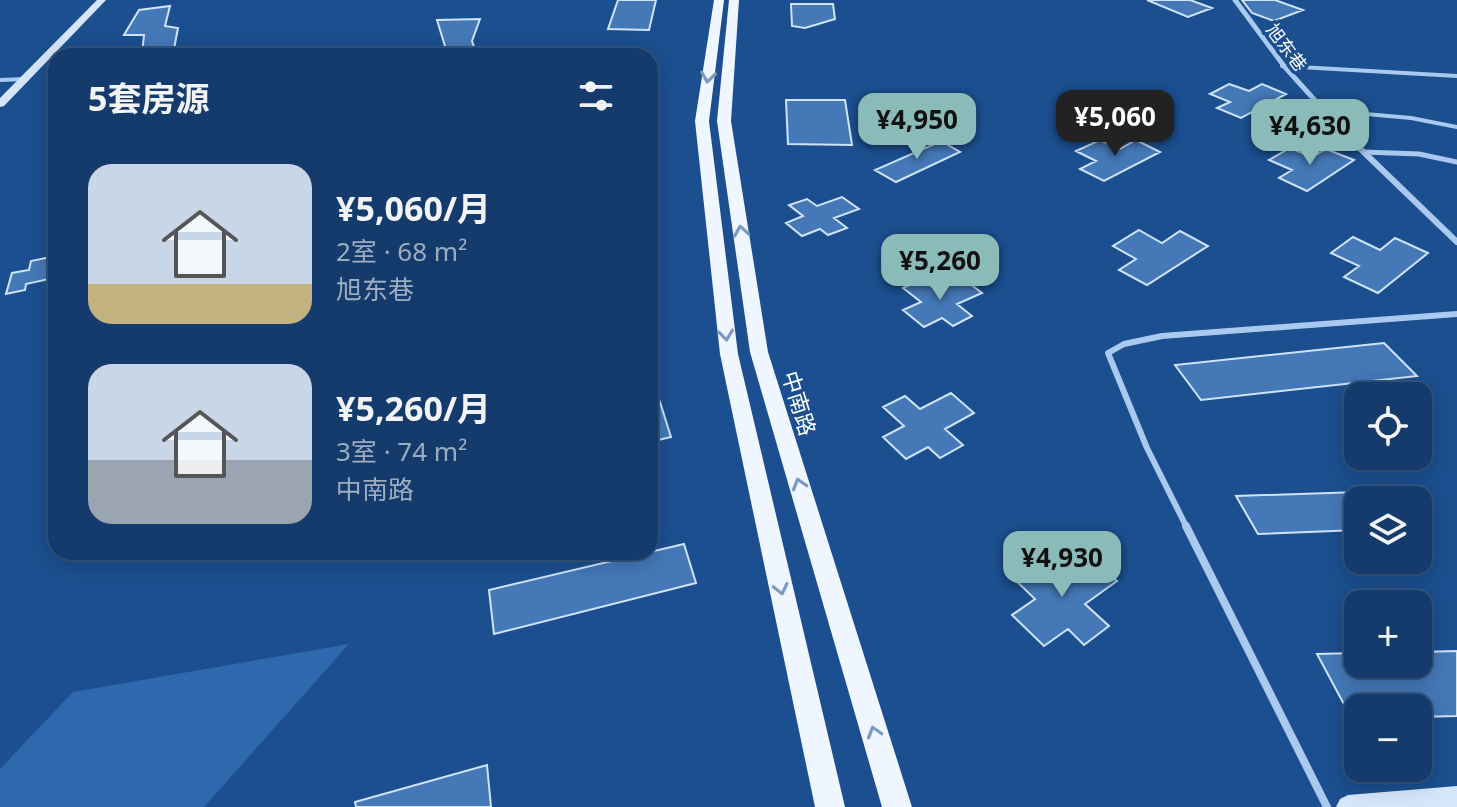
<!DOCTYPE html>
<html lang="zh">
<head>
<meta charset="utf-8">
<style>
  :root { --surface:#143b6b; --page:#1d4271; --text:#f1f3f6; --muted:#9dadc1; --line:#33557e; --accent:#8bbbb9 }
  body { margin:0; font-family:"Noto Sans","Noto Sans SC",sans-serif; background:var(--page); color:var(--text); height:100vh; display:flex; flex-direction:column; font-size:30px; white-space:nowrap }
  * { box-sizing:border-box; margin:0 }
  p { font-size:26px; color:var(--muted) }
  .icon { flex:none; width:44px; height:44px; fill:none; stroke:currentColor; stroke-width:2; stroke-linecap:round; stroke-linejoin:round }
  .map { position:relative; flex:1; overflow:hidden }
  .drawer { position:absolute; left:48px; top:48px; width:610px; height:512px; display:flex; flex-direction:column; background:var(--surface); border-radius:24px; box-shadow:0 4px 20px #0003,0 0 0 2px var(--line) }
  .drawer>* { flex:none }
  .fabs { position:absolute; left:1344px; top:382px; display:grid; gap:16px }
  .fabs a { display:grid; place-items:center; width:88px; height:88px; border-radius:16px; background:var(--surface); box-shadow:0 4px 20px #0003,0 0 0 2px var(--line); font-size:40px }
  .price { position:absolute; translate:-50% -68px; padding:0 18px; border-radius:16px; background:var(--accent); color:#111; font-size:26px; line-height:52px; filter:drop-shadow(0 2px 4px #0008) }
  .price::after { content:''; position:absolute; left:50%; top:48px; width:24px; height:18px; margin-left:-12px; background:inherit; clip-path:polygon(0 0,100% 0,50% 100%) }
  .price.selected { background:#222; color:#fff }
  ul { padding:0; list-style:none }
  li { display:flex; align-items:center; gap:24px; height:200px; padding:0 40px }
  li span { display:grid; place-items:center; flex:none; width:224px; height:160px; border-radius:24px; color:#555 }
  li>.icon { margin-inline-start:auto }
  span .icon { width:96px; height:96px; fill:#fffc; stroke-width:1 }
  li b { font-size:34px }
  h2 { display:flex; justify-content:space-between; align-items:center; height:96px; padding:0 40px; font-size:34px }
  .map>svg:first-child { display:block }
  .green { fill:#2e69ad }
  .building { fill:#4478b7; stroke:#cfe3fa; stroke-width:2 }
  .lines { fill:none; stroke-linecap:round; stroke-linejoin:round }
  .lane-far3 { stroke:#a9c9ee; stroke-width:4 }
  .lane-far2 { stroke:#a9c9ee; stroke-width:5 }
  .lane-far1 { stroke:#a9c9ee; stroke-width:6 }
  .lane { stroke:#a9c9ee; stroke-width:8 }
  .street-far1 { stroke:#a9c9ee; stroke-width:5 }
  .street { stroke:#a9c9ee; stroke-width:6 }
  .secondary { fill:#d6e6fa; fill-rule:evenodd }
  .primary { fill:#f0f6ff; fill-rule:evenodd }
  .oneway { stroke:#7b9ac1 }
  .labels { text-anchor:middle; dominant-baseline:central; stroke-width:7; stroke-linejoin:round; paint-order:stroke }
  .far-street-label { font-size:18px; fill:#fff; stroke:#1b4f8f }
  .street-label { font-size:22px; fill:#fff; stroke:#1b4f8f }
</style>
</head>
<body>
<div class="map">
<svg width="1457" height="807" viewBox="0 0 1457 807">
  <rect width="100%" height="100%" fill="#1b4f8f"/>
  <path class="green" d="M 349,644 L 204,807 L 0,807 L 0,769 L 73,692 Z"/>
  <path class="building" d="M 618,0 L 656,0 L 649,30 L 608,29 Z
    M 1147,0 L 1190,0 L 1212,8 L 1188,17 Z
    M 1242,0 L 1275,0 L 1303,10 L 1274,21 L 1252,13 Z
    M 791,4 L 833,4 L 835,19 L 805,28 L 792,26 Z
    M 170,6 L 165,26 L 178,28 L 174,49 L 142,54 L 144,35 L 124,35 L 139,10 Z
    M 480,19 L 472,41 L 477,56 L 448,56 L 437,20 Z
    M 1229,84 L 1249,91 L 1262,84 L 1286,94 L 1241,118 L 1217,108 L 1230,102 L 1210,94 Z
    M 786,100 L 845,100 L 852,145 L 788,144 Z
    M 1100,140 L 1120,149 L 1136,140 L 1160,152 L 1104,181 L 1080,169 L 1096,161 L 1076,151 Z
    M 941,141 L 960,152 L 896,182 L 875,170 Z
    M 1290,148 L 1312,157 L 1326,149 L 1354,160 L 1307,191 L 1279,178 L 1292,170 L 1269,160 Z
    M 842,197 L 859,209 L 834,218 L 847,228 L 828,235 L 820,229 L 802,236 L 786,223 L 803,216 L 789,205 L 807,199 L 817,206 Z
    M 1139,230 L 1162,243 L 1180,231 L 1208,246 L 1147,285 L 1119,270 L 1136,259 L 1113,246 Z
    M 1353,237 L 1380,250 L 1395,238 L 1428,253 L 1378,293 L 1344,277 L 1359,266 L 1331,253 Z
    M 55,256 L 49,279 L 26,284 L 25,290 L 6,294 L 12,273 L 29,270 L 31,261 Z
    M 961,277 L 982,293 L 957,304 L 972,316 L 953,326 L 942,318 L 924,327 L 903,310 L 921,302 L 903,288 L 922,279 L 935,289 Z
    M 1384,343 L 1417,376 L 1201,400 L 1175,365 Z
    M 654,383 L 671,437 L 650,442 L 650,384 Z
    M 951,393 L 974,413 L 945,429 L 963,445 L 940,458 L 928,447 L 906,459 L 883,437 L 904,426 L 883,407 L 905,396 L 920,409 Z
    M 1358,492 L 1358,530 L 1258,534 L 1236,496 Z
    M 684,544 L 696,583 L 494,634 L 489,590 Z
    M 1085,553 L 1117,581 L 1085,604 L 1109,626 L 1084,645 L 1068,629 L 1044,646 L 1012,615 L 1035,599 L 1008,573 L 1032,557 L 1052,576 Z
    M 1457,651 L 1457,716 L 1418,717 L 1418,708 L 1346,708 L 1317,654 L 1358,653 L 1358,664 L 1418,664 L 1418,652 Z
    M 487,765 L 491,807 L 356,807 L 355,802 Z"/>
  <g class="lines">
    <path class="lane-far3" d="M 1282,66 L 1457,76
      M 0,80 L 25,79
      M 1320,110 L 1411,118 L 1457,127"/>
    <path class="lane-far2" d="M 1363,152 L 1419,154 L 1457,162"/>
    <path class="lane-far1" d="M 1187,528 L 1147,448 L 1108,353 L 1124,344 L 1162,336 L 1457,314"/>
    <path class="lane" d="M 1186,526 L 1327,807"/>
    <path class="street-far1" d="M 1235,0 L 1284,66 L 1347,136"/>
    <path class="street" d="M 1345,134 L 1457,242"/>
    <path class="secondary" d="M 97,0 L 106,0 L 4,106 L 0,107 L 0,98 Z
      M 1457,786 L 1457,807 L 1336,807 L 1340,799 L 1348,795 Z"/>
    <path class="primary" d="M 714,0 L 724,0 L 709,121 L 738,354 L 845,807 L 815,807 L 720,354 L 695,121 Z
      M 729,0 L 739,0 L 731,121 L 768,352 L 912,807 L 882,807 L 750,352 L 717,121 Z"/>
  </g>
  <defs><path id="oneway-chevron" d="M-2-3.5L2.5 0L-2 3.5" fill="none" stroke-width="1.6" stroke-linecap="round" stroke-linejoin="round" transform="scale(2)"/></defs>
  <g class="oneway">
    <use href="#oneway-chevron" transform="translate(708 77) rotate(98)"/>
    <use href="#oneway-chevron" transform="translate(741 231) rotate(-99)"/>
    <use href="#oneway-chevron" transform="translate(726 335) rotate(83)"/>
    <use href="#oneway-chevron" transform="translate(799 484) rotate(-107)"/>
    <use href="#oneway-chevron" transform="translate(781 589) rotate(77)"/>
    <use href="#oneway-chevron" transform="translate(874 732) rotate(-107)"/>
  </g>
  <g class="labels">
    <g class="far-street-label">
      <text transform="translate(1287 47) rotate(53)">旭东巷</text>
    </g>
    <g class="street-label">
      <text transform="translate(800 403) rotate(73)">中南路</text>
    </g>
  </g>
</svg>
<div class="fabs">
<a><svg class="icon" aria-label="locate" viewBox="0 0 24 24"><circle cx="12" cy="12" r="6"/><path d="M12 2v4M12 18v4M2 12h4M18 12h4"/></svg></a>
<a><svg class="icon" aria-label="layers" viewBox="0 0 24 24"><path d="M12 4l9 5-9 5-9-5zM3 14l9 5 9-5"/></svg></a>
<a>+</a>
<a>−</a>
</div>
<b class="price selected" style="left:1115px;top:158px">¥5,060</b>
<b class="price" style="left:917px;top:161px">¥4,950</b>
<b class="price" style="left:1310px;top:167px">¥4,630</b>
<b class="price" style="left:940px;top:302px">¥5,260</b>
<b class="price" style="left:1062px;top:599px">¥4,930</b>
<section class="drawer">
<h2>5套房源<svg class="icon" aria-label="filters" viewBox="0 0 24 24"><path d="M4 7h16M4 17h16"/><circle cx="9" cy="7" r="2"/><circle cx="15" cy="17" r="2"/></svg></h2>
<ul>
<li><span style="background:linear-gradient(#c9d6e8 75%,#c2b280 0)"><svg class="icon" aria-label="home" viewBox="0 0 24 24"><path d="M3 11l9-7 9 7M6 9v11h12V9"/></svg></span><div><b>¥5,060/月</b><p>2室 · 68 m²</p><p>旭东巷</p></div></li>
<li><span style="background:linear-gradient(#c9d6e8 60%,#9aa5b1 0)"><svg class="icon" aria-label="home" viewBox="0 0 24 24"><path d="M3 11l9-7 9 7M6 9v11h12V9"/></svg></span><div><b>¥5,260/月</b><p>3室 · 74 m²</p><p>中南路</p></div></li>
</ul>
</section>
</div>
</body>
</html>
